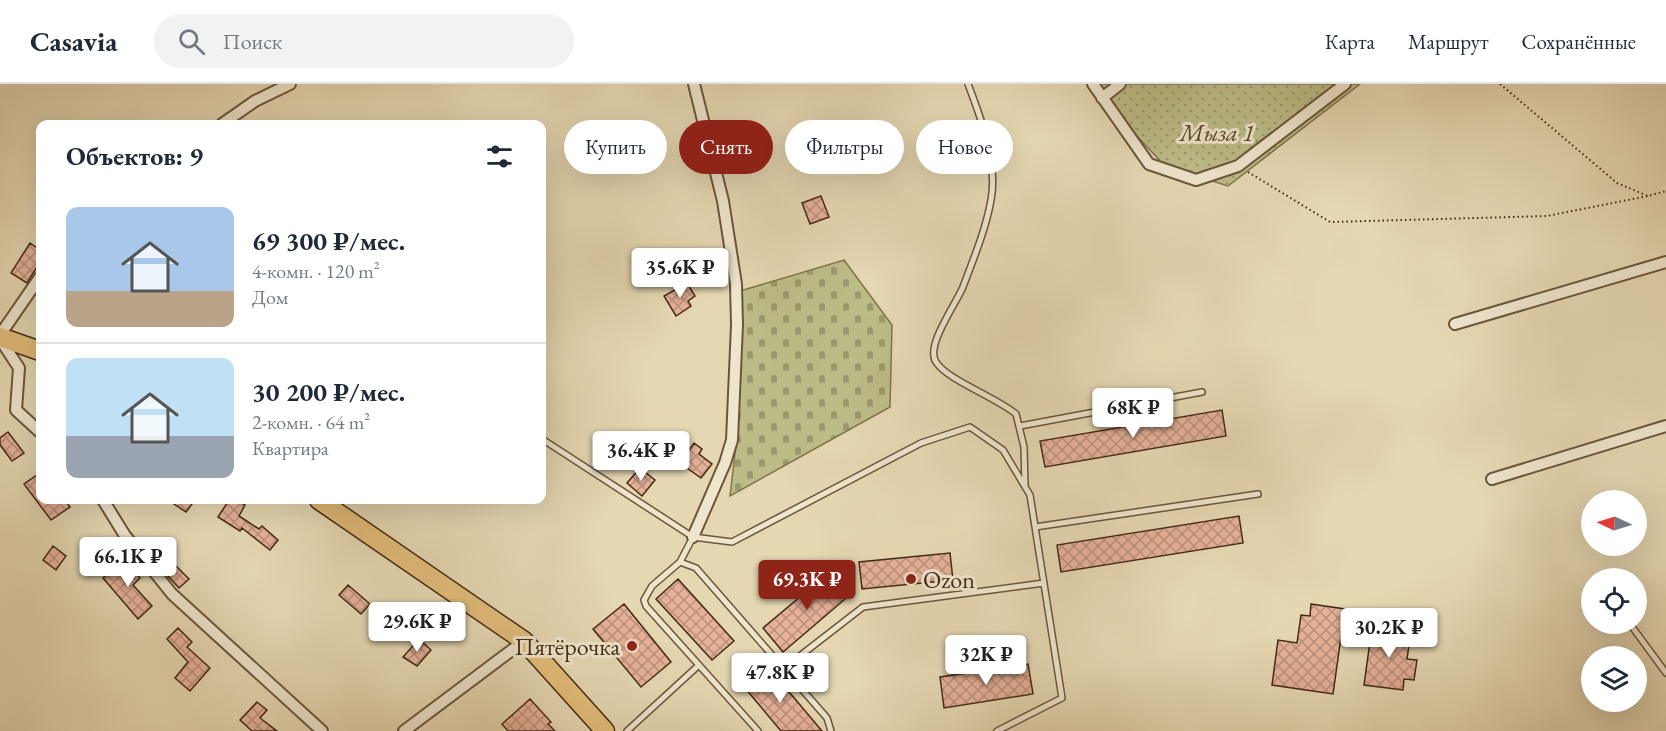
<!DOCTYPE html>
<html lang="ru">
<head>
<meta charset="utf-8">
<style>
  :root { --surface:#fff; --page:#f2f2f3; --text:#1f2937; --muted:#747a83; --line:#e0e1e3; --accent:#8f2418 }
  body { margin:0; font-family:"EB Garamond",serif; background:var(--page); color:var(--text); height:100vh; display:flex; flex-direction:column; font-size:22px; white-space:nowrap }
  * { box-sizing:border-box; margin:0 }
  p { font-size:20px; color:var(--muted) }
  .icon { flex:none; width:33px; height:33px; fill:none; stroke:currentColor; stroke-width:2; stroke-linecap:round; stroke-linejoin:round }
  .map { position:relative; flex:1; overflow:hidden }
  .panel { position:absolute; left:36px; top:36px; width:510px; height:384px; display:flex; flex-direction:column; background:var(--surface); border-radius:12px; box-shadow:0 6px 24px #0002 }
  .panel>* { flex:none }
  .guide { position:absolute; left:564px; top:36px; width:570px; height:54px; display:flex; gap:12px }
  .needle { width:39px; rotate:274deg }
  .controls { position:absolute; left:1581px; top:406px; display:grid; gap:12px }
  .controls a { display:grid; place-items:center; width:66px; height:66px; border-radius:50%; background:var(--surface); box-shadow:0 6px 24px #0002; font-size:30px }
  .price { position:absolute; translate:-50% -51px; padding:0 14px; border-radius:6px; background:#fff; color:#222; font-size:20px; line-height:39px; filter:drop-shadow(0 2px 3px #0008) }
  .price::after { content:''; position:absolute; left:50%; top:36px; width:18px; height:14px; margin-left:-9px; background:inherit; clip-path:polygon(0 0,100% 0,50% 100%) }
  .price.current { background:var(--accent); color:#fff }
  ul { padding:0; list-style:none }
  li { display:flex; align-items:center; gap:18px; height:150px; padding:0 30px }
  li+li { border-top:2px solid var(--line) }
  li span { display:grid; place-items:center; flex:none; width:168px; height:120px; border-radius:12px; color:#555 }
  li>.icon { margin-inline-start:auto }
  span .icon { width:72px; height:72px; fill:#fffc; stroke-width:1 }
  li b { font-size:26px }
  h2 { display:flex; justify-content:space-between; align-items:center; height:72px; padding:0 30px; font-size:26px }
  .chip { padding:0 21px; border-radius:27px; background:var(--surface); box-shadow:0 6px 24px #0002; font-size:21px; line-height:54px }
  .chip.current { background:var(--accent); color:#fff }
  header { display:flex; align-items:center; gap:36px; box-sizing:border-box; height:84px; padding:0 30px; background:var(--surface); border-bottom:2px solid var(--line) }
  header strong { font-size:28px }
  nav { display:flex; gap:33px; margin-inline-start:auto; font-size:21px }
  .search { width:420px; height:54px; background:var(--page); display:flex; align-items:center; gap:15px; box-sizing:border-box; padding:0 21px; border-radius:33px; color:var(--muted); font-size:22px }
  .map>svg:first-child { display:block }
  .cemetery { fill:url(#cemetery-stones); stroke:#80744c; stroke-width:1.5 }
  .park { fill:url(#park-dots); stroke:#80744c; stroke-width:1.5 }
  .building { fill:url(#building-cross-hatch); stroke:#432b12; stroke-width:1.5 }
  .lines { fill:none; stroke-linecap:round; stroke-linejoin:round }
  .service-casing { stroke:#6c563a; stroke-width:8 }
  .minor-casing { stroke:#6c563a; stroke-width:14 }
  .primary-casing { stroke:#432b12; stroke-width:21 }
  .path { stroke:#432b12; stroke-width:2; stroke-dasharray:1.5 3; stroke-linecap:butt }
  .service { stroke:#eee5cd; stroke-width:5 }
  .minor { stroke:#eee5cd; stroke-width:10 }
  .primary { stroke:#e2bc79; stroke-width:18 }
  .poi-dot { fill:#8f2418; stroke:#eee5cd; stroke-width:2 }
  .labels { text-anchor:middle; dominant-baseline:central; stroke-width:6; stroke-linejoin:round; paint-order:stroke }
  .park-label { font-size:24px; font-style:italic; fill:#5b4829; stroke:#eee5cd }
  .poi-label { font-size:24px; fill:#432b12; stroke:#eee5cd; text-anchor:start }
</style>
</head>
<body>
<header>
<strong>Casavia</strong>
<div class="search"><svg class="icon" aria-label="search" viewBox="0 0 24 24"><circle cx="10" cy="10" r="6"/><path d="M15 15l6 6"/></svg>Поиск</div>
<nav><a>Карта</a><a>Маршрут</a><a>Сохранённые</a></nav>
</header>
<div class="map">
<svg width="1666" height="647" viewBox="0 0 1666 647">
  <defs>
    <pattern id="cemetery-stones" width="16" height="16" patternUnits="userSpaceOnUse" patternTransform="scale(1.5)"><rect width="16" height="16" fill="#bcbc87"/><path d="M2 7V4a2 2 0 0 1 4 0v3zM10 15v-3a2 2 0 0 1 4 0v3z" fill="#9a996d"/></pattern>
    <pattern id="park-dots" width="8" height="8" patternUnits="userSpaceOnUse" patternTransform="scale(1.5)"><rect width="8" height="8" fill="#bcbc87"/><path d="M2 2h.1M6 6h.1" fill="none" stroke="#9a996d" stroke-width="1.8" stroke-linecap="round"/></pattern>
    <pattern id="building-cross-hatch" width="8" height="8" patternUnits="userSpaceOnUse" patternTransform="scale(1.5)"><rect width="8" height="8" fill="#e5b198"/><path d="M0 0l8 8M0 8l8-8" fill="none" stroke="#bb907b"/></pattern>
  </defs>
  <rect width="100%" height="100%" fill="#e5d7b2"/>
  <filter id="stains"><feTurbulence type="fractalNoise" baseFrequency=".00333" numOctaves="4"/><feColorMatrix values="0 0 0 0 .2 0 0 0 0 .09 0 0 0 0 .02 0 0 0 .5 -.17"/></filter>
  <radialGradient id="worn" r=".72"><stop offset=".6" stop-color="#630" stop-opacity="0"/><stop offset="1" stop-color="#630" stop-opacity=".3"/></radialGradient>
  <path class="cemetery" d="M 844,176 L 892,241 L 890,323 L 730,412 L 736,361 L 740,207 Z"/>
  <path class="park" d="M 1097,0 L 1360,0 L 1228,102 L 1165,82 L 1110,23 Z"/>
  <path class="building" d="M 821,112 L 829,133 L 810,140 L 802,119 Z
    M 30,159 L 40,166 L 40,178 L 27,199 L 11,189 Z
    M 687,199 L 695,212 L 688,217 L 691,222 L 676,232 L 664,212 Z
    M 1222,326 L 1226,352 L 1045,383 L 1040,357 Z
    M 8,348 L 24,369 L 12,377 L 0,361 L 0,354 Z
    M 694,359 L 702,365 L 699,370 L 712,380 L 701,394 L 680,379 Z
    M 640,384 L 655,396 L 642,412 L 627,399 Z
    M 40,389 L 40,416 L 65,416 L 70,423 L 51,436 L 24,400 Z
    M 168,416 L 195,416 L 186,428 Z
    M 229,416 L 236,416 L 245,421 L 239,432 L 259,445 L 262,442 L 278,456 L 270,466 L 242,444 L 240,447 L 218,433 Z
    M 1239,432 L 1243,459 L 1061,488 L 1057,461 Z
    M 53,462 L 66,472 L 56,486 L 43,476 Z
    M 950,469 L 953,496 L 862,505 L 859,478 Z
    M 123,475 L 140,494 L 133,501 L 152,522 L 138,535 L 103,494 Z
    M 175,481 L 189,495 L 179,504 L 166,490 Z
    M 831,487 L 851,510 L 783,568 L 763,544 Z
    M 678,495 L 734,557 L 712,576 L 656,515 Z
    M 348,501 L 370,520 L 361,530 L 339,511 Z
    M 624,520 L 671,578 L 641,603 L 593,545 Z
    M 1311,520 L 1345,525 L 1333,610 L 1272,601 L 1278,556 L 1297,559 L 1301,531 L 1310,532 Z
    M 1372,543 L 1411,548 L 1407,575 L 1417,576 L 1414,596 L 1404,595 L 1403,606 L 1364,601 Z
    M 178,544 L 192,558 L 187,563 L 210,584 L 190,607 L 175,594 L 188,578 L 167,555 Z
    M 419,555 L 431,566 L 417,582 L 403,573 Z
    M 1028,580 L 1033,610 L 944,624 L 940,593 Z
    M 769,584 L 822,647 L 781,647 L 745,604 Z
    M 530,615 L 551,638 L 548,640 L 555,647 L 508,647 L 502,640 Z
    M 257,618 L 267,626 L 260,634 L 277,647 L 252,647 L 240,636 Z"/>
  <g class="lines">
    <defs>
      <path id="service" d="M 968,0 C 981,34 998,79 991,116 C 986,145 973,176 963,203 C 956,220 925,262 936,278 C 947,296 996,313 1016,330 L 1024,363 L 1025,401
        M 1020,342 L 1202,308
        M 542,355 L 693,453 L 732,458 L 921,359 L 970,343 L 1003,366 L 1030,411 L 1062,614 L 997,647
        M 1035,443 L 1258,410
        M 693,453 L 680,478 L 652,502 L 644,516 L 646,522 L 758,647
        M 680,478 L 696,484 L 827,634 L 831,647
        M 1600,492 L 1602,495
        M 1630,540 L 1666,589
        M 783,585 L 863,523 L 1044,499
        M 627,647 L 699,581"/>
      <path id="minor" d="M 1093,0 L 1149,80 L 1196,96 L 1238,82 L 1345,0
        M 1102,14 L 1120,0
        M 222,40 L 255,17 L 290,0
        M 1455,240 L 1666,178
        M 0,251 L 40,193
        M 0,255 L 19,284 L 16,326 L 40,348
        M 1492,395 L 1666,342
        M 103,416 L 124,450 L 172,510 L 322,647
        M 693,453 L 725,379 L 732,356 L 737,241 L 736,200 L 723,117 L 694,0
        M 404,647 L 524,557"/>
      <path id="primary" d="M 0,253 L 40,267
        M 319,416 L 524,557 L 605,647"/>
    </defs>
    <use href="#service" class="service-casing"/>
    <use href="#minor" class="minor-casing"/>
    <use href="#primary" class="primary-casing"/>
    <path class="path" d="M 1500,0 L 1617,99 L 1648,112 L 1666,107
      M 1248,88 L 1330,138 L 1547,132 L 1648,112"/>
    <use href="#service" class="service"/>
    <use href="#minor" class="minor"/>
    <use href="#primary" class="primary"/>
  </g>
  <g class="poi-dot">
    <circle cx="911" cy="495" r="6"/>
    <circle cx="632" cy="562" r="6"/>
  </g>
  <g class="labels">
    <g class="park-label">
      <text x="1217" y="48">Мыза 1</text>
    </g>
    <g class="poi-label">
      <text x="923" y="495">Ozon</text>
      <text x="620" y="562" text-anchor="end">Пятёрочка</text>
    </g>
  </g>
  <rect width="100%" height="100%" filter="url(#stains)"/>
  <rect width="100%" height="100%" fill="url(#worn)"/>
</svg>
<div class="controls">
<a><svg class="needle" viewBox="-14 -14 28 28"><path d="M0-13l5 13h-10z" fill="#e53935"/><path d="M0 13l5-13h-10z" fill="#747a83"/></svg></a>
<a><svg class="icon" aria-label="locate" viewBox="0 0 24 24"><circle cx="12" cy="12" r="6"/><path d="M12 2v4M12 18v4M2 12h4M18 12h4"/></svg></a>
<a><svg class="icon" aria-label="layers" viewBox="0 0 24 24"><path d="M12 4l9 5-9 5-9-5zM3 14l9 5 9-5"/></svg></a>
</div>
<b class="price" style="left:680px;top:215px">35.6K ₽</b>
<b class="price" style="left:1133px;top:355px">68K ₽</b>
<b class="price" style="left:641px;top:398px">36.4K ₽</b>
<b class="price" style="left:128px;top:504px">66.1K ₽</b>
<b class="price current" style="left:807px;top:527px">69.3K ₽</b>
<b class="price" style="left:417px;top:569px">29.6K ₽</b>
<b class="price" style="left:1389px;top:575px">30.2K ₽</b>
<b class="price" style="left:986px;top:602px">32K ₽</b>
<b class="price" style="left:780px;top:620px">47.8K ₽</b>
<div class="guide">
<a class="chip">Купить</a>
<a class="chip current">Снять</a>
<a class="chip">Фильтры</a>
<a class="chip">Новое</a>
</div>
<section class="panel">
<h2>Объектов: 9<svg class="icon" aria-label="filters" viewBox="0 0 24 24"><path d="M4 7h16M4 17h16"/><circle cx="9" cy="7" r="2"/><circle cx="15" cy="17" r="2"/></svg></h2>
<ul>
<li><span style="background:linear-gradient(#a9c7e8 70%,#b9a48a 0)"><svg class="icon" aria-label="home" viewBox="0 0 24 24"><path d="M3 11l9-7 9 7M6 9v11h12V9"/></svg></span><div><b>69 300 ₽/мес.</b><p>4-комн. · 120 m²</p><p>Дом</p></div></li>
<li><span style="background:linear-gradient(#bfe0f5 65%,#9aa5b1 0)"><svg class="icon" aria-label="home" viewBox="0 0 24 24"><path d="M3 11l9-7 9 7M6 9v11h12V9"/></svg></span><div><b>30 200 ₽/мес.</b><p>2-комн. · 64 m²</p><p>Квартира</p></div></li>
</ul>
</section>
</div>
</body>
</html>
